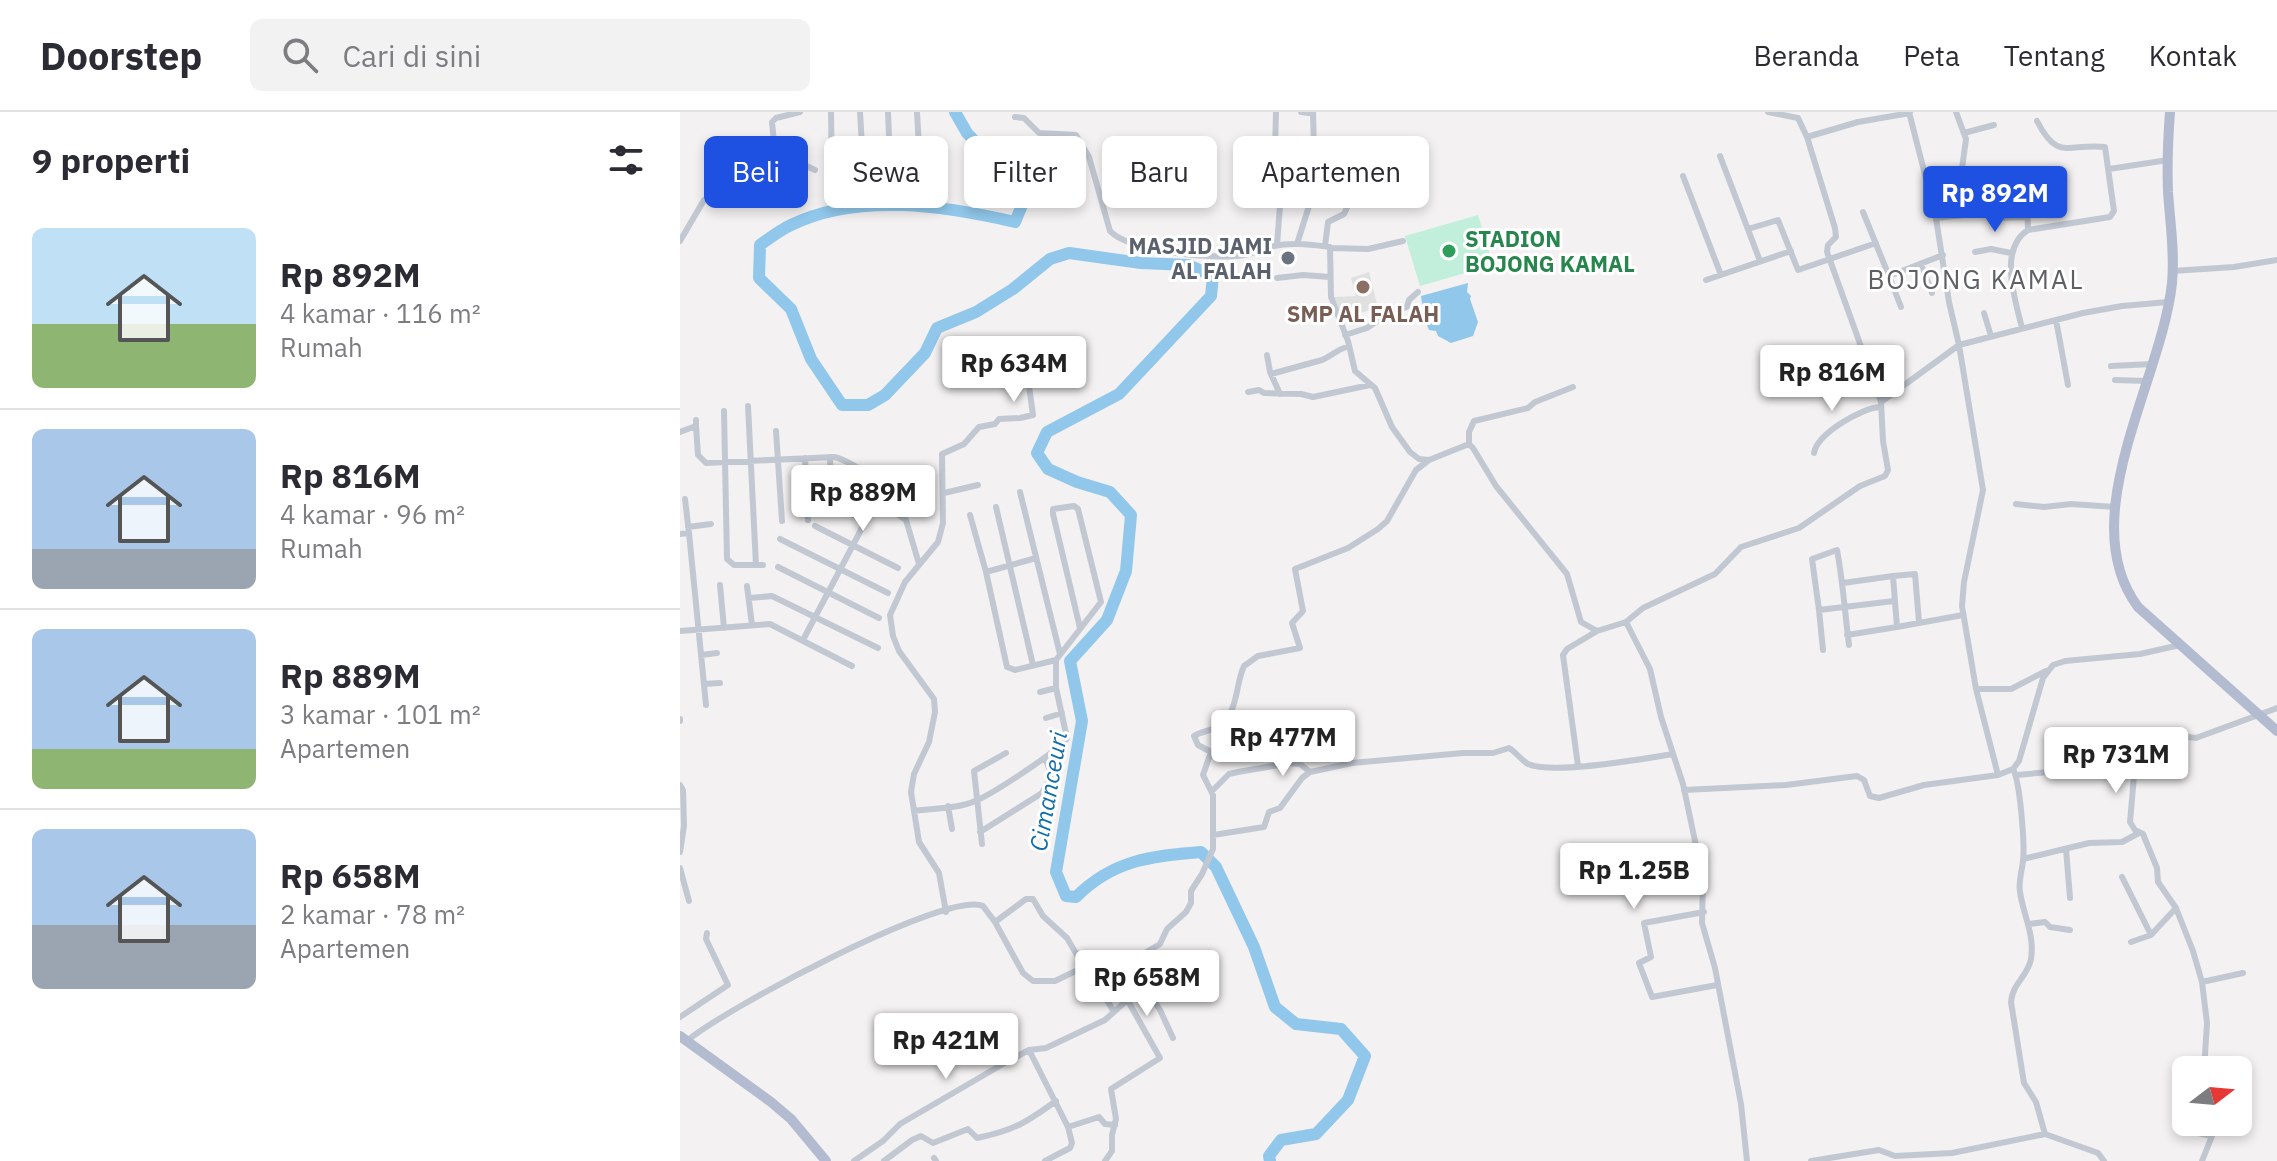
<!DOCTYPE html>
<html lang="id">
<head>
<meta charset="utf-8">
<style>
  :root { --surface:#fff; --page:#f2f2f3; --text:#2b2b33; --muted:#7c7c81; --line:#e1e1e2; --accent:#1e50e1 }
  body { margin:0; font-family:"IBM Plex Sans",sans-serif; background:var(--page); color:var(--text); height:100vh; display:flex; flex-direction:column; font-size:30px; white-space:nowrap }
  * { box-sizing:border-box; margin:0 }
  p { font-size:26px; color:var(--muted) }
  .icon { flex:none; width:44px; height:44px; fill:none; stroke:currentColor; stroke-width:2; stroke-linecap:round; stroke-linejoin:round }
  .map { position:relative; flex:1; overflow:hidden }
  .drawer { display:flex; flex-direction:column; background:var(--surface); width:680px }
  .drawer>* { flex:none }
  .hud { position:absolute; left:24px; top:24px; width:760px; height:72px; display:flex; gap:16px }
  .needle { width:52px; rotate:74deg }
  .tools { position:absolute; left:1492px; top:944px; display:grid; gap:16px }
  .tools a { display:grid; place-items:center; width:80px; height:80px; border-radius:12px; background:var(--surface); box-shadow:0 4px 12px #0003; font-size:40px }
  .price { position:absolute; translate:-50% -68px; padding:0 18px; border-radius:8px; background:#fff; color:#222; font-size:26px; line-height:52px; filter:drop-shadow(0 2px 4px #0008) }
  .price::after { content:''; position:absolute; left:50%; top:48px; width:24px; height:18px; margin-left:-12px; background:inherit; clip-path:polygon(0 0,100% 0,50% 100%) }
  .price.active { background:var(--accent); color:#fff }
  ul { padding:0; list-style:none }
  li { display:flex; align-items:center; gap:24px; height:200px; padding:0 32px }
  li+li { border-top:2px solid var(--line) }
  li span { display:grid; place-items:center; flex:none; width:224px; height:160px; border-radius:12px; color:#555 }
  li>.icon { margin-inline-start:auto }
  span .icon { width:96px; height:96px; fill:#fffc; stroke-width:1 }
  li b { font-size:34px }
  h2 { display:flex; justify-content:space-between; align-items:center; height:96px; padding:0 32px; font-size:34px }
  .tag { padding:0 28px; border-radius:12px; background:var(--surface); box-shadow:0 4px 12px #0003; font-size:28px; line-height:72px }
  .tag.active { background:var(--accent); color:#fff }
  header { display:flex; align-items:center; gap:48px; box-sizing:border-box; height:112px; padding:0 40px; background:var(--surface); border-bottom:2px solid var(--line) }
  header strong { font-size:38px }
  nav { display:flex; gap:44px; margin-inline-start:auto; font-size:28px }
  .search { width:560px; height:72px; background:var(--page); display:flex; align-items:center; gap:20px; box-sizing:border-box; padding:0 28px; border-radius:12px; color:var(--muted); font-size:30px }
  main { display:flex; flex:1; min-height:0 }
  .map>svg:first-child { display:block }
  .education { fill:#e1e0e0 }
  .green { fill:#c2efdb }
  .water { fill:#90c7eb }
  .lines { fill:none; stroke-linecap:round; stroke-linejoin:round }
  .river { stroke:#90c7eb; stroke-width:12 }
  .street { stroke:#c2c8d2; stroke-width:6 }
  .primary { stroke:#b2bbcf; stroke-width:10 }
  .leisure-dot { fill:#2e9e5b; stroke:#fff; stroke-width:3 }
  .worship-dot { fill:#6b7280; stroke:#fff; stroke-width:3 }
  .education-dot { fill:#8d6e63; stroke:#fff; stroke-width:3 }
  .labels { text-anchor:middle; dominant-baseline:central; stroke-width:6; stroke-linejoin:round; paint-order:stroke }
  .leisure-label { font-size:22px; font-weight:bold; fill:#27864d; stroke:#fff; text-anchor:start }
  .worship-label { font-size:22px; font-weight:bold; fill:#5b616d; stroke:#fff; text-anchor:end }
  .education-label { font-size:22px; font-weight:bold; fill:#785e54; stroke:#fff }
  .water-label { font-size:24px; font-style:italic; fill:#106eab; stroke:#fff }
  .quarter-label { font-size:26px; letter-spacing:2px; fill:#5e6066; stroke:#fff }
</style>
</head>
<body>
<header>
<strong>Doorstep</strong>
<div class="search"><svg class="icon" aria-label="search" viewBox="0 0 24 24"><circle cx="10" cy="10" r="6"/><path d="M15 15l6 6"/></svg>Cari di sini</div>
<nav><a>Beranda</a><a>Peta</a><a>Tentang</a><a>Kontak</a></nav>
</header>
<main>
<section class="drawer">
<h2>9 properti<svg class="icon" aria-label="filters" viewBox="0 0 24 24"><path d="M4 7h16M4 17h16"/><circle cx="9" cy="7" r="2"/><circle cx="15" cy="17" r="2"/></svg></h2>
<ul>
<li><span style="background:linear-gradient(#bfe0f5 60%,#8fb573 0)"><svg class="icon" aria-label="home" viewBox="0 0 24 24"><path d="M3 11l9-7 9 7M6 9v11h12V9"/></svg></span><div><b>Rp 892M</b><p>4 kamar · 116 m²</p><p>Rumah</p></div></li>
<li><span style="background:linear-gradient(#a9c7e8 75%,#9aa5b1 0)"><svg class="icon" aria-label="home" viewBox="0 0 24 24"><path d="M3 11l9-7 9 7M6 9v11h12V9"/></svg></span><div><b>Rp 816M</b><p>4 kamar · 96 m²</p><p>Rumah</p></div></li>
<li><span style="background:linear-gradient(#a9c7e8 75%,#8fb573 0)"><svg class="icon" aria-label="home" viewBox="0 0 24 24"><path d="M3 11l9-7 9 7M6 9v11h12V9"/></svg></span><div><b>Rp 889M</b><p>3 kamar · 101 m²</p><p>Apartemen</p></div></li>
<li><span style="background:linear-gradient(#a9c7e8 60%,#9aa5b1 0)"><svg class="icon" aria-label="home" viewBox="0 0 24 24"><path d="M3 11l9-7 9 7M6 9v11h12V9"/></svg></span><div><b>Rp 658M</b><p>2 kamar · 78 m²</p><p>Apartemen</p></div></li>
</ul>
</section>
<div class="map">
<svg width="1597" height="1049" viewBox="0 0 1597 1049">
  <rect width="100%" height="100%" fill="#f3f1f1"/>
  <path class="education" d="M 689,160 L 698,196 L 660,206 L 653,185 L 676,184 L 671,166 Z"/>
  <path class="green" d="M 798,103 L 813,153 L 740,174 L 725,124 Z"/>
  <path class="water" d="M 788,171 L 787,180 L 791,184 L 790,187 L 798,210 L 793,224 L 771,231 L 758,224 L 756,219 L 749,218 L 744,206 L 741,184 Z"/>
  <g class="lines">
    <path class="river" d="M 275,0 L 287,21 L 329,66 L 343,91 L 335,110 C 266,94 178,80 111,113 C 100,118 90,126 80,133 L 79,166 L 111,197 L 131,247 L 162,293 L 188,293 L 205,283 L 245,241 L 257,216 L 296,200 L 333,177 L 370,147 L 389,141 L 461,151 L 508,153 L 533,164 L 531,184 L 439,282 L 367,320 L 357,341 L 368,357 L 397,370 L 430,380 L 451,403 L 446,459 L 427,508 L 390,549 L 402,609 L 376,760 L 386,784 L 396,785 C 433,748 471,744 521,740 L 536,755 L 574,835 L 595,895 L 616,912 L 661,917 L 685,944 L 668,988 L 636,1022 L 601,1028 L 589,1044 L 590,1049"/>
    <path class="street" d="M 151,0 L 152,69 L 184,68 L 180,0
      M 208,0 L 211,74 L 241,72 L 237,0
      M 596,0 L 595,39 L 603,54 L 597,133
      M 621,0 L 629,1
      M 1088,0 L 1118,6 L 1127,25
      M 1229,0 L 1256,106 L 1269,190 L 1279,233 L 1303,378 L 1284,470 L 1282,494 L 1296,577 L 1318,663
      M 335,5 L 344,6 L 359,21 L 396,23 L 409,45 L 430,119 C 450,140 535,148 564,143 C 574,142 584,136 594,134 C 612,130 632,133 650,135 L 651,185 L 668,229 L 675,259 L 695,276 L 712,315 L 730,340 L 739,347 L 749,348
      M 1284,21 L 1314,13
      M 633,41 L 668,37
      M 1040,44 L 1080,149
      M 96,50 L 112,47 L 135,58
      M 569,51 L 601,48
      M 1429,57 L 1488,48
      M 1003,64 L 1041,163
      M 1248,68 L 1279,68 L 1281,64 L 1286,27 L 1276,0
      M 1183,100 L 1209,164 L 1263,143
      M 1284,103 L 1279,68 L 1302,68
      M 1256,106 L 1301,101 L 1316,106 L 1347,105
      M 1068,117 L 1098,108 L 1118,158 L 1196,131
      M 1348,118 L 1430,105 L 1434,99 L 1425,35 C 1388,31 1378,50 1357,9
      M 0,129 L 24,88 L 70,69 L 96,50 L 92,10 L 96,6 L 120,0
      M 617,132 L 635,75 L 633,0
      M 645,134 L 648,110 L 664,102 L 671,87 L 668,37 L 704,31
      M 652,136 L 688,137 L 723,129
      M 1295,140 L 1311,137 L 1331,141
      M 1241,152 L 1252,181
      M 1492,159 L 1554,155 L 1597,148
      M 1209,164 L 1221,195
      M 597,166 L 623,163 L 650,165
      M 1026,168 L 1111,139
      M 1304,201 L 1311,224
      M 1376,208 L 1388,273
      M 1342,216 C 1335,187 1318,137 1348,118 L 1347,86
      M 665,223 L 687,216 L 709,201 L 727,195 L 729,188 L 738,180
      M 587,243 L 590,260 L 600,282
      M 1431,254 L 1473,252
      M 591,262 L 642,248 C 653,243 656,238 669,234
      M 1435,268 L 1467,269
      M 568,280 L 579,278 L 584,281 L 621,282 L 633,285 L 690,273
      M 1201,290 L 1147,140 L 1148,133 L 1156,125 L 1155,116 L 1127,25 L 1178,10 L 1230,1
      M 68,294 L 76,453
      M 44,299 L 47,447 L 54,453 L 83,453
      M 16,314 L 18,343 L 26,351 L 154,345 C 166,347 203,370 210,380 C 213,386 211,393 213,399 L 226,408 L 239,452
      M 96,319 L 102,409
      M 0,320 L 16,314 L 16,308
      M 789,332 L 789,320 L 794,309 L 848,296 L 855,290 L 893,275
      M 1134,341 C 1137,322 1181,296 1200,295
      M 150,345 L 151,388
      M 125,346 L 128,408
      M 151,373 L 176,385
      M 340,380 L 380,542
      M 264,381 L 298,373
      M 5,387 L 9,421
      M 1336,392 L 1364,395 L 1391,392 L 1435,395
      M 152,394 L 186,408
      M 316,395 L 353,553
      M 290,403 L 306,460
      M 135,414 L 218,456
      M 8,415 L 31,412
      M 0,422 L 9,421 L 26,593
      M 100,427 L 208,481
      M 356,446 L 306,460 L 327,555 L 335,558 L 376,548
      M 98,455 L 199,506
      M 1163,471 L 1213,464
      M 40,473 L 44,516
      M 67,474 L 72,513
      M 69,486 L 92,484 L 198,536
      M 1139,498 L 1143,538
      M 946,510 L 970,557 L 981,605 L 1003,672 L 1023,767 L 1022,811 L 1035,856 L 1061,992 L 1067,1049
      M 1239,510 L 1235,462 L 1213,464 L 1217,515 L 1283,503
      M 0,519 L 90,512 L 172,554
      M 1167,523 L 1217,515
      M 123,528 L 193,395
      M 1169,533 C 1165,502 1163,470 1157,438 L 1132,447 L 1139,498 L 1214,489
      M 21,543 L 37,541
      M 24,572 L 40,571
      M 1296,577 L 1331,577 L 1366,559
      M 360,580 L 376,576
      M 366,606 L 382,601
      M 0,607 L 0,609
      M 1463,632 L 1454,664 L 1450,710 L 1455,718 L 1463,722 L 1477,756 L 1478,770 L 1496,796 L 1513,839 L 1522,870 L 1527,911 L 1524,958
      M 898,654 L 883,543 L 887,537 L 917,519
      M 1333,657 C 1340,669 1345,733 1343,749 C 1342,760 1338,769 1340,780 C 1343,802 1355,823 1351,847 C 1348,864 1332,872 1331,890 L 1344,971 L 1356,990 L 1365,1022 L 1418,1041 L 1424,1049
      M 1337,663 L 1369,660 L 1493,623 L 1516,626 L 1597,596
      M 0,673 L 3,678 L 4,714 L 0,740
      M 1004,678 L 1106,673 L 1177,664 L 1184,668 L 1190,684 L 1199,686 L 1244,673 L 1318,663 L 1333,657 L 1339,649 L 1363,566 L 1373,553 L 1385,549 L 1460,542 L 1500,533
      M 532,679 L 549,662 L 558,660 L 610,651 L 620,652 L 630,660
      M 268,694 L 272,717
      M 234,699 C 253,696 278,697 295,689 C 311,683 380,638 387,626 L 376,576 L 376,548 L 421,490 L 398,397 L 394,394 L 373,397 L 373,402 L 400,516
      M 300,720 L 362,681 L 372,663 L 365,646
      M 533,723 L 584,715 L 589,700 L 600,696 L 622,666 L 630,660 L 672,651 L 783,641 L 813,641 L 829,636 C 836,640 841,648 848,652 C 872,663 963,647 993,642
      M 302,732 L 294,659 L 326,641
      M 1386,737 L 1390,786
      M 1343,747 L 1409,731 L 1442,730 L 1459,721
      M 0,756 L 9,789
      M 1442,765 L 1471,823
      M 266,800 L 259,761 L 239,730 L 231,680 L 234,662 L 249,630 L 255,600 L 254,587 L 219,539 L 213,524 L 210,503 L 225,470 L 258,430 L 263,411 L 262,342 L 284,332 L 299,315 L 315,312 L 319,307 L 340,306 L 353,303 L 347,260
      M 1024,800 L 964,811 L 971,845 L 959,851 L 972,885 L 1037,873
      M 315,810 L 343,861 L 353,869 L 375,869 L 404,855
      M 1349,812 L 1365,810 L 1370,815 L 1390,818
      M 1451,830 L 1471,823 L 1496,796
      M 408,856 L 434,900
      M 1522,870 L 1563,861
      M 464,873 L 480,898 L 493,926
      M 0,905 L 48,873 L 26,827 L 27,821
      M 7,929 C 41,899 266,778 303,794 L 315,810 L 346,787 L 353,787 L 363,804 L 387,826 L 404,855 L 419,856 L 445,847 L 453,848 L 480,832 L 487,817 L 506,800 L 511,791 L 511,779 L 522,762 L 533,737 L 533,683 L 523,663 L 531,640 L 518,633 L 514,624 C 522,619 531,619 539,614 C 559,600 555,573 564,554 L 578,544 L 620,536 L 612,511 L 623,499 L 615,457 L 668,436 L 698,417 L 707,409 L 736,358 L 749,348 L 789,332 L 793,336 L 816,374 L 887,462 L 901,510 L 917,519 L 946,510 L 963,496 L 1035,462 L 1061,435 L 1119,416 L 1180,374 L 1205,364 L 1208,358 L 1203,329 L 1201,290 L 1279,233 L 1403,201 L 1442,194 L 1488,190
      M 349,938 L 388,1015
      M 1513,1020 L 1532,1024
      M 232,1028 L 241,1024 L 253,1031 L 288,1017 L 297,1026 C 333,1019 347,1010 376,989
      M 254,1046 L 256,1049
      M 174,1049 L 203,1029 L 220,1012 L 328,949 L 349,938 L 366,936 L 425,908 L 464,873 L 453,848
      M 204,1049 L 232,1028
      M 365,1049 L 390,1036 L 392,1031 L 388,1015 L 419,1005 L 425,1012 L 435,1013
      M 425,1049 L 432,1039 L 432,1023 L 436,1007 L 431,977 L 480,946 L 448,889
      M 1131,1049 L 1199,1038 L 1215,1044 L 1272,1041 L 1365,1022
      M 1522,1049 L 1532,1024 L 1533,1010"/>
    <path class="primary" d="M 1490,0 C 1488,26 1487,53 1488,80 C 1490,110 1495,141 1492,171 C 1482,268 1392,407 1458,495 L 1597,619
      M 0,924 L 91,990 L 111,1007 L 146,1049"/>
  </g>
  <circle class="leisure-dot" cx="769" cy="139" r="8"/>
  <circle class="worship-dot" cx="608" cy="146" r="8"/>
  <circle class="education-dot" cx="683" cy="175" r="8"/>
  <g class="labels">
    <g class="leisure-label">
      <text x="785" y="126">STADION<tspan x="785" dy="25">BOJONG KAMAL</tspan></text>
    </g>
    <g class="worship-label">
      <text x="592" y="133">MASJID JAMI<tspan x="592" dy="25">AL FALAH</tspan></text>
    </g>
    <g class="education-label">
      <text x="683" y="201">SMP AL FALAH</text>
    </g>
    <g class="water-label">
      <text transform="translate(368 679) rotate(-80)">Cimanceuri</text>
    </g>
    <g class="quarter-label">
      <text x="1296" y="167">BOJONG KAMAL</text>
    </g>
  </g>
</svg>
<div class="tools">
<a><svg class="needle" viewBox="-14 -14 28 28"><path d="M0-13l5 13h-10z" fill="#e53935"/><path d="M0 13l5-13h-10z" fill="#7c7c81"/></svg></a>
</div>
<b class="price active" style="left:1315px;top:122px">Rp 892M</b>
<b class="price" style="left:334px;top:292px">Rp 634M</b>
<b class="price" style="left:1152px;top:301px">Rp 816M</b>
<b class="price" style="left:183px;top:421px">Rp 889M</b>
<b class="price" style="left:603px;top:666px">Rp 477M</b>
<b class="price" style="left:1436px;top:683px">Rp 731M</b>
<b class="price" style="left:954px;top:799px">Rp 1.25B</b>
<b class="price" style="left:467px;top:906px">Rp 658M</b>
<b class="price" style="left:266px;top:969px">Rp 421M</b>
<div class="hud">
<a class="tag active">Beli</a>
<a class="tag">Sewa</a>
<a class="tag">Filter</a>
<a class="tag">Baru</a>
<a class="tag">Apartemen</a>
</div>
</div>
</main>
</body>
</html>
